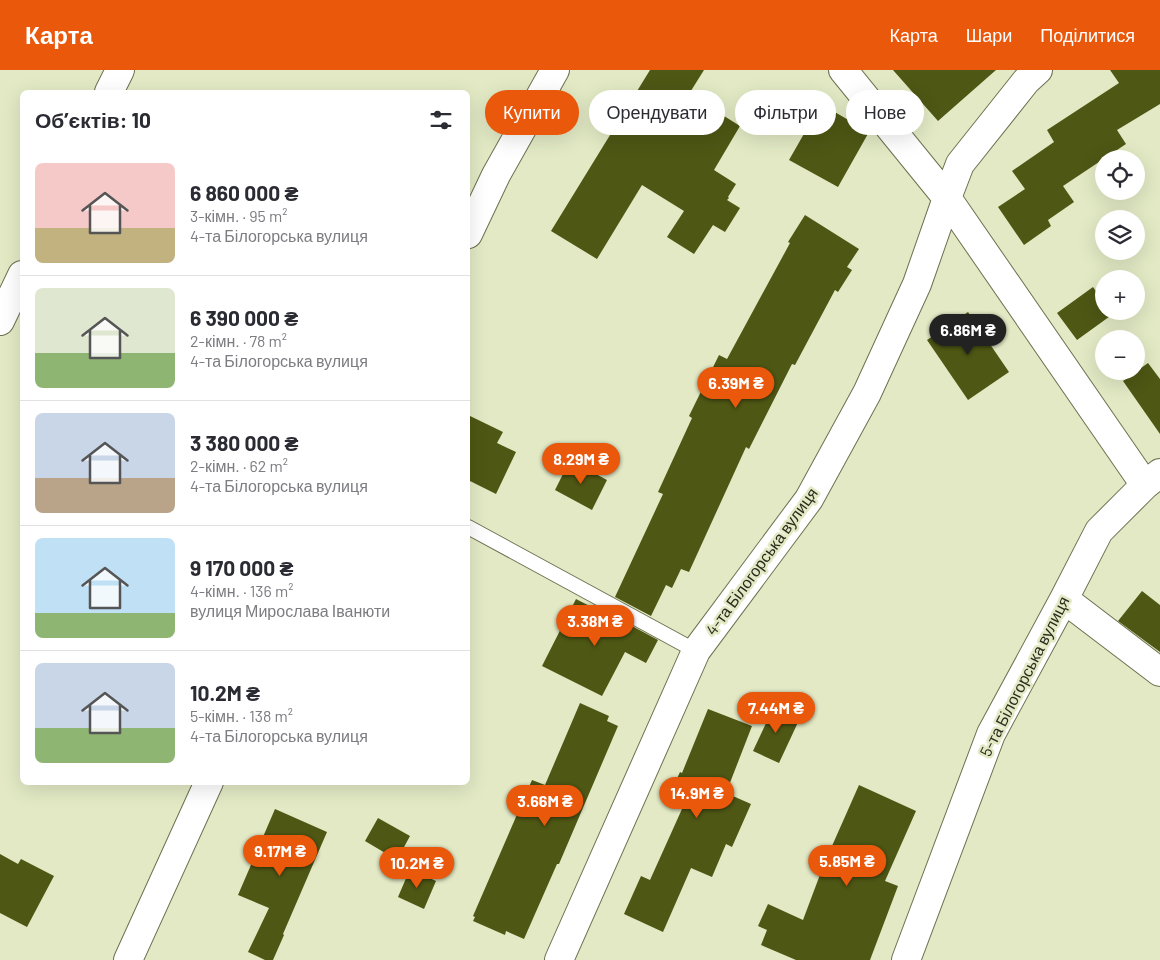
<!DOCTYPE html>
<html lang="uk">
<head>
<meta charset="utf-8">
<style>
  :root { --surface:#fff; --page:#f7f7f7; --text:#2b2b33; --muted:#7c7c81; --line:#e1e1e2; --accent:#ea580c }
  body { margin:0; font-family:Barlow,sans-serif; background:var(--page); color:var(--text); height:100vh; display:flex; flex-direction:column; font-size:19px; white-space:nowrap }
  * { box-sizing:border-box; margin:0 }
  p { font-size:16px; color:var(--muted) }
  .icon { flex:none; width:28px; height:28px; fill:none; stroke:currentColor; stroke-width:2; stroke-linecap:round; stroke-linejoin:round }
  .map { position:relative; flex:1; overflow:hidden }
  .sheet { position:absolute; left:20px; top:20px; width:450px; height:695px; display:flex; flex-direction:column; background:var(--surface); border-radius:8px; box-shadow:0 5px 20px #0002 }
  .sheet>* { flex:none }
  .banner { position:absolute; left:485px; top:20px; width:475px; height:45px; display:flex; gap:10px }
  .controls { position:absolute; left:1095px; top:80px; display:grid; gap:10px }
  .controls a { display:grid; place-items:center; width:50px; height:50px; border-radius:50%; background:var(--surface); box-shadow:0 5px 20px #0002; font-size:25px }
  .price { position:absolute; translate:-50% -42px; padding:0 11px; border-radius:18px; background:var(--accent); color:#fff; font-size:16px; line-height:32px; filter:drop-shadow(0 1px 2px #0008) }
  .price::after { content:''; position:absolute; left:50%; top:30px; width:15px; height:11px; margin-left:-8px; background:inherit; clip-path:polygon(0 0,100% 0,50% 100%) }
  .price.on { background:#222; color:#fff }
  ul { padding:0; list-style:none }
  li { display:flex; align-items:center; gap:15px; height:125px; padding:0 15px }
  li+li { border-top:1px solid var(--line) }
  li span { display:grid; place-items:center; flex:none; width:140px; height:100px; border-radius:8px; color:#555 }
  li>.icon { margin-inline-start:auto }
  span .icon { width:60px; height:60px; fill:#fffc; stroke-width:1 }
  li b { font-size:21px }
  h2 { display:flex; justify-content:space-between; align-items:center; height:60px; padding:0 15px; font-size:21px }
  .tag { padding:0 18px; border-radius:22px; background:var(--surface); box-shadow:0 5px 20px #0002; font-size:18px; line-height:45px }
  .tag.on { background:var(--accent); color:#fff }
  header { display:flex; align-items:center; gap:30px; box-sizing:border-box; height:70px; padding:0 25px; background:var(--accent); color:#fff }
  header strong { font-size:24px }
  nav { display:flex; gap:28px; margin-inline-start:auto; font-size:18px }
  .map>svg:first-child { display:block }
  .building { fill:#4e5714 }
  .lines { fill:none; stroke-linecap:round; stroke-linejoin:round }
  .lane-casing { stroke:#6c7251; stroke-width:16 }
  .street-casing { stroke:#6c7251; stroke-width:30 }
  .lane { stroke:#fff; stroke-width:14 }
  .street { stroke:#fff; stroke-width:28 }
  .labels { text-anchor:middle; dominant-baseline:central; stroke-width:5; stroke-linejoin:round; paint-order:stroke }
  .street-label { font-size:16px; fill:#2a2c1e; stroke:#e2e9c4 }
</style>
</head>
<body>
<header>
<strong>Карта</strong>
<nav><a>Карта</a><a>Шари</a><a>Поділитися</a></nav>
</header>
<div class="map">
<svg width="1160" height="890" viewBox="0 0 1160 890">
  <rect width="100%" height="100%" fill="#e2e9c4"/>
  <path class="building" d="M 650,0 L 704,0 L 689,24 L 740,56 L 714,100 L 736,114 L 728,127 L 729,128 L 727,130 L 740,138 L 725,162 L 713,155 L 694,184 L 667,167 L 684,141 L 642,115 L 597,189 L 551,161 Z
    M 893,0 L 996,0 L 938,51 Z
    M 1110,0 L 1160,0 L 1160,34 L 1117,60 L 1126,74 L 1063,116 L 1074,132 L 1048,150 L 1051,156 L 1024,175 L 998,137 L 1025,119 L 1012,101 L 1054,72 L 1047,60 L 1119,13 Z
    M 821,34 L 869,62 L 838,117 L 789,90 Z
    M 805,145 L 859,179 L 847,197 L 852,200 L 838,222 L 835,220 L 795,295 L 792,294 L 749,379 L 746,377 L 689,502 L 681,499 L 672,518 L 666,515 L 651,546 L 615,527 L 663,424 L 658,422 L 692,348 L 689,346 L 719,285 L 727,289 L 790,173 L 788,172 Z
    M 1093,217 L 1104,232 L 1104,241 L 1110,241 L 1113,244 L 1077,270 L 1057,243 Z
    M 968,242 L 1009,302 L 968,330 L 927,270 Z
    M 1148,293 L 1160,309 L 1160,364 L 1123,311 Z
    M 468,345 L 503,362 L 497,373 L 516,382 L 496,424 L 468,410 Z
    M 570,390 L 607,410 L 592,440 L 555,420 Z
    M 1142,521 L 1160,535 L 1160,582 L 1118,551 Z
    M 576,529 L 607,545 L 608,543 L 658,570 L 646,593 L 625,582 L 602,626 L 542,596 Z
    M 580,633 L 609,646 L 607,651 L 618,656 L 559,794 L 557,794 L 524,869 L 506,861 L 505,865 L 473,851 L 475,847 L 473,846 L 532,710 L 545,715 Z
    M 774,636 L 800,648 L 779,693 L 753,681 Z
    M 708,639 L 752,656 L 726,723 L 751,734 L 732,777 L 726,774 L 712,807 L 691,798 L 663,862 L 624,844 L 641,806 L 650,810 L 682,739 L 666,732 L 680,702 L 682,703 Z
    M 859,715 L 916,741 L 885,811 L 898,816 L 870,890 L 796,890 L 761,875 L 767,860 L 758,856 L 768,834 L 803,850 L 824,794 Z
    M 275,739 L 327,762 L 283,864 L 284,865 L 273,890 L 265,890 L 248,882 L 269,838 L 238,825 Z
    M 378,748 L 410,766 L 397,790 L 365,771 Z
    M 0,784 L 18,794 L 21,789 L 54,806 L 27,857 L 0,843 Z
    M 410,799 L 436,811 L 424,839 L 398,827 Z"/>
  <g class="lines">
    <defs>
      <path id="lane" d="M 468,457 L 696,581"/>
      <path id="street" d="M 843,0 L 947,128 L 1145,415
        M 109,22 L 120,0
        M 468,164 L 496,105 L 555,0
        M 0,251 L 22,205
        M 1064,529 L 1160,602
        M 128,890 L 209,712
        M 559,890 L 696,581 L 809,429 L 867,323 L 917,214 L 947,128 L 960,94 L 1026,11 L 1038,0
        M 906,890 L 991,664 L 1064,529 L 1099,461 L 1145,415 L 1160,403"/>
    </defs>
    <use href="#lane" class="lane-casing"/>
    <use href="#street" class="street-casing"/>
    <use href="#lane" class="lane"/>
    <use href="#street" class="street"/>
  </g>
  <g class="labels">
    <g class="street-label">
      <text transform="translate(761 491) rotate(-54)">4-та Білогорська вулиця</text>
      <text transform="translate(1024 606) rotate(-63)">5-та Білогорська вулиця</text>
    </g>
  </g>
</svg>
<div class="controls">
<a><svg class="icon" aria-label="locate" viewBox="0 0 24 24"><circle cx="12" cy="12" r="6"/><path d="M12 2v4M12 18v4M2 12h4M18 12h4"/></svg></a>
<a><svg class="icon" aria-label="layers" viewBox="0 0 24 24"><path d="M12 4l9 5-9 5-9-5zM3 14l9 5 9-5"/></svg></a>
<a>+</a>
<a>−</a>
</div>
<b class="price on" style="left:968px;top:286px">6.86M ₴</b>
<b class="price" style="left:736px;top:339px">6.39M ₴</b>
<b class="price" style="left:581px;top:415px">8.29M ₴</b>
<b class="price" style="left:595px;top:577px">3.38M ₴</b>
<b class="price" style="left:776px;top:664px">7.44M ₴</b>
<b class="price" style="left:697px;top:749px">14.9M ₴</b>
<b class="price" style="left:545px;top:757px">3.66M ₴</b>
<b class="price" style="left:280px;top:807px">9.17M ₴</b>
<b class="price" style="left:847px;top:817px">5.85M ₴</b>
<b class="price" style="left:417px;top:819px">10.2M ₴</b>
<div class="banner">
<a class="tag on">Купити</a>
<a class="tag">Орендувати</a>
<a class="tag">Фільтри</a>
<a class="tag">Нове</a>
</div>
<section class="sheet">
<h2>Об’єктів: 10<svg class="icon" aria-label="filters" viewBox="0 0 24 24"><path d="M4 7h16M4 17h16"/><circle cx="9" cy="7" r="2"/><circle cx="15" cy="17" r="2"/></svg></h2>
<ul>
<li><span style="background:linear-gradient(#f6c9c9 65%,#c2b280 0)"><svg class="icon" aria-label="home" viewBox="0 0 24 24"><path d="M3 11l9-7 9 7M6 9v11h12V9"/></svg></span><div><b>6 860 000 ₴</b><p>3-кімн. · 95 m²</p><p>4-та Білогорська вулиця</p></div></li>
<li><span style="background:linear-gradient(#dfe7d0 65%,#8fb573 0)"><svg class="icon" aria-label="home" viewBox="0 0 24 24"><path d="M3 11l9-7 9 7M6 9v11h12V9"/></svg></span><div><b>6 390 000 ₴</b><p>2-кімн. · 78 m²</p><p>4-та Білогорська вулиця</p></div></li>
<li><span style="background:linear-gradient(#c9d6e8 65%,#b9a48a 0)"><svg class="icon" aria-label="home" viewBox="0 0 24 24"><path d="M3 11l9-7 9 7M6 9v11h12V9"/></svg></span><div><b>3 380 000 ₴</b><p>2-кімн. · 62 m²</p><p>4-та Білогорська вулиця</p></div></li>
<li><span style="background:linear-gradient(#bfe0f5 75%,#8fb573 0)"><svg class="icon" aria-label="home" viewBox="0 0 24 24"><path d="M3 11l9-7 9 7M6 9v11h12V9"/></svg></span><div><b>9 170 000 ₴</b><p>4-кімн. · 136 m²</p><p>вулиця Мирослава Іванюти</p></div></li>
<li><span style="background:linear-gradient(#c9d6e8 65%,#8fb573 0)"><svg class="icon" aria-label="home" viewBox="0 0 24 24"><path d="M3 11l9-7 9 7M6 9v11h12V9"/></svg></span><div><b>10.2M ₴</b><p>5-кімн. · 138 m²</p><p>4-та Білогорська вулиця</p></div></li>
</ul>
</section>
</div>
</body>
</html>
